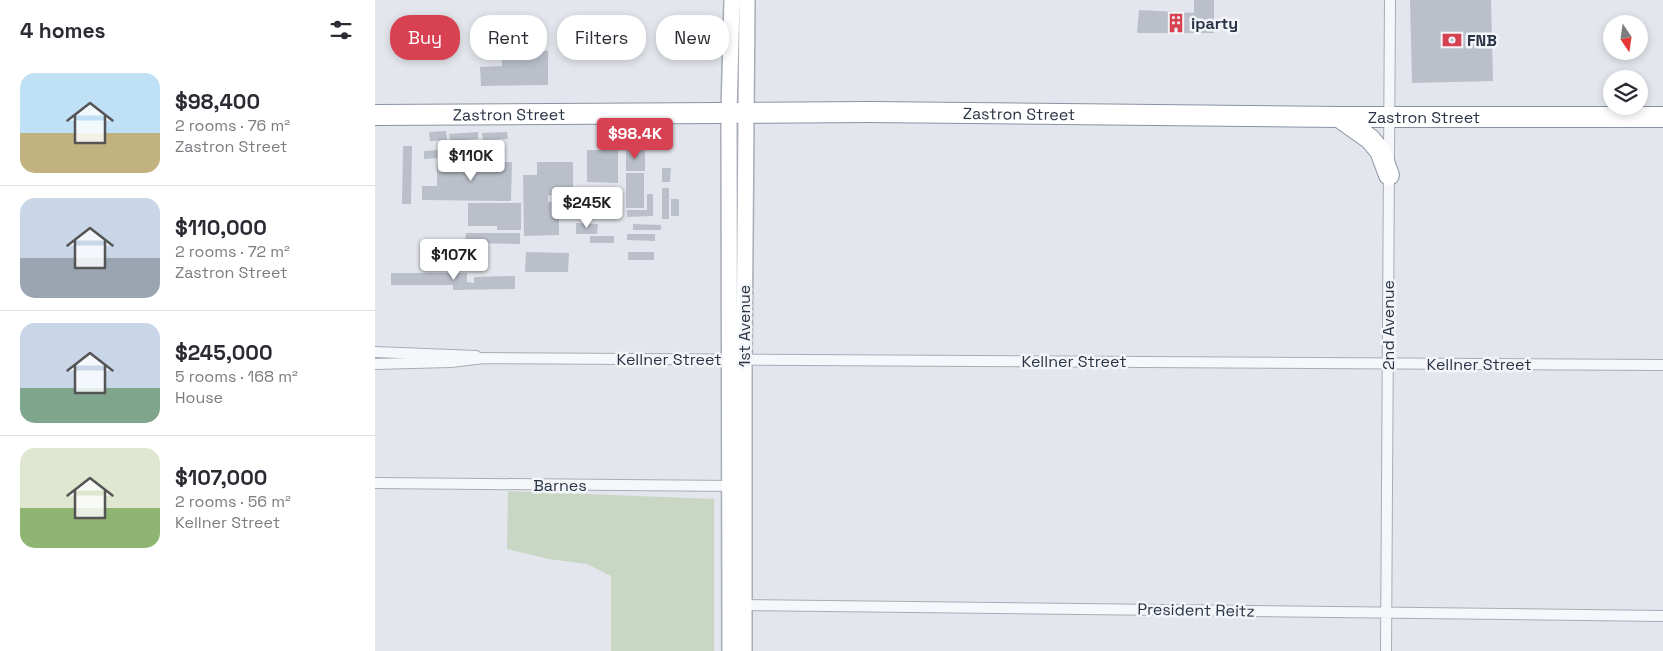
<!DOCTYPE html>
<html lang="en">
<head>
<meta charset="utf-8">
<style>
  :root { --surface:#fff; --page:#f7f7f7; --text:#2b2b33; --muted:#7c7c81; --line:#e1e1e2; --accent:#d74152 }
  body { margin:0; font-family:"Space Grotesk",sans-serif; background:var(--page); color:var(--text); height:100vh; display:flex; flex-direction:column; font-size:19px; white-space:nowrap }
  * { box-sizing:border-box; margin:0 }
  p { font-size:16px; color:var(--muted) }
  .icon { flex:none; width:28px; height:28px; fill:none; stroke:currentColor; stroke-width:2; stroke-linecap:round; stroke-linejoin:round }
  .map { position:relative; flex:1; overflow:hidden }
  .details { display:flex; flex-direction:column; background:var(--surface); width:375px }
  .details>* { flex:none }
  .hud { position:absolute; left:15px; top:15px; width:475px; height:45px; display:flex; gap:10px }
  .needle { width:32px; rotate:167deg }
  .controls { position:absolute; left:1228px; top:15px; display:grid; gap:10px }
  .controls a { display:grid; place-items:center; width:45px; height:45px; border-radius:50%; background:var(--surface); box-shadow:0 2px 8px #0003; font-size:25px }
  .price { position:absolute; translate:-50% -42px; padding:0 11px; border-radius:5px; background:#fff; color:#222; font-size:16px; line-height:32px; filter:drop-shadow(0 1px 2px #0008) }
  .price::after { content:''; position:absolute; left:50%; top:30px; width:15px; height:11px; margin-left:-8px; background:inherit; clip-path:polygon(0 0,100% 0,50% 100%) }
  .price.active { background:var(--accent); color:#fff }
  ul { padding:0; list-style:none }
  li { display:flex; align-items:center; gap:15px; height:125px; padding:0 20px }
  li+li { border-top:1px solid var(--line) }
  li span { display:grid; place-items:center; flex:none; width:140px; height:100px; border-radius:15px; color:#555 }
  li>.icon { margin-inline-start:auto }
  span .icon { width:60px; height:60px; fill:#fffc; stroke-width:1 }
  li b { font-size:21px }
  h2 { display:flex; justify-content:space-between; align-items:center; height:60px; padding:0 20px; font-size:21px }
  .chip { padding:0 18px; border-radius:20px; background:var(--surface); box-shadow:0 2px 8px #0003; font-size:18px; line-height:45px }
  .chip.active { background:var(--accent); color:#fff }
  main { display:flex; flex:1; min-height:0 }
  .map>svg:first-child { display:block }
  .green { fill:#c8d6c3 }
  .building { fill:#babfca }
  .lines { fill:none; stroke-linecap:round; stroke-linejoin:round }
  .street-casing { stroke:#a7adb7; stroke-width:12 }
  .secondary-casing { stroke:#a7adb7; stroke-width:18 }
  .highway-casing { stroke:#8993a4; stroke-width:22 }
  .street { stroke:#f6f7fa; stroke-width:10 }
  .secondary { stroke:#fff; stroke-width:15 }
  .highway { stroke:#fff; stroke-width:20 }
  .labels { text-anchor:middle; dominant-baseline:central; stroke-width:5; stroke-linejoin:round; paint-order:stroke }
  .poi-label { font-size:16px; font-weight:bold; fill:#293345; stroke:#f3f5f9; text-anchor:start }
  .street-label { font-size:16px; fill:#293345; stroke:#f3f5f9 }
</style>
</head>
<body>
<main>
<section class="details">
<h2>4 homes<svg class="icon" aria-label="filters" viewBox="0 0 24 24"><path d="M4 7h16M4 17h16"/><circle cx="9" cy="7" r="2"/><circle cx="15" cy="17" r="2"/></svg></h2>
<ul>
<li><span style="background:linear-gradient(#bfe0f5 60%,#c2b280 0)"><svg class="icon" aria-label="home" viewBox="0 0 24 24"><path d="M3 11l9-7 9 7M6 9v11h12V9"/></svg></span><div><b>$98,400</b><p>2 rooms · 76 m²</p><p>Zastron Street</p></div></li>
<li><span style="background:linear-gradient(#c9d6e8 60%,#9aa5b1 0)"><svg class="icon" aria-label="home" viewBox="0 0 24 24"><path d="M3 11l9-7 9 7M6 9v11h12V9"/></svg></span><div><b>$110,000</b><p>2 rooms · 72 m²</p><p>Zastron Street</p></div></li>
<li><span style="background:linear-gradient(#c9d6e8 65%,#7fa58c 0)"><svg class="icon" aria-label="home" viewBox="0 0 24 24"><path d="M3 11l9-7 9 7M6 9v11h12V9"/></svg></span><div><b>$245,000</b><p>5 rooms · 168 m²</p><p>House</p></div></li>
<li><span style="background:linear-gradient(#dfe7d0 60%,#8fb573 0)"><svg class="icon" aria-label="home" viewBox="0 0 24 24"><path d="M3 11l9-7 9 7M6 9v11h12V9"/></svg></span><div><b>$107,000</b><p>2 rooms · 56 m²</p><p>Kellner Street</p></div></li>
</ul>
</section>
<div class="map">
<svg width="1288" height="651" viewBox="0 0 1288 651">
  <rect width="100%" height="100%" fill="#e3e6ec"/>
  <path class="green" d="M 133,491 L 339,499 L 339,651 L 236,651 L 236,576 L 212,564 L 174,559 L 132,549 Z"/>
  <path class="building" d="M 819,0 L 839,0 L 839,33 L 762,33 L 764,10 L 819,13 Z
    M 1035,0 L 1116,0 L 1118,81 L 1037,83 Z
    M 152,51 L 173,51 L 173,85 L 106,86 L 105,67 L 127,66 L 127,52 L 136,52 L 136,56 L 152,56 Z
    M 71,131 L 72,140 L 55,141 L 54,132 Z
    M 103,132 L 103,139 L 75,141 L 74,134 Z
    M 132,132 L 133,139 L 108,140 L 107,133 Z
    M 250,133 L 273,133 L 273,145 L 250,145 Z
    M 28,146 L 37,146 L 36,204 L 27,204 Z
    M 251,148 L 270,148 L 270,171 L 251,171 Z
    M 76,149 L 77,157 L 49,159 L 49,151 Z
    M 212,150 L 243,150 L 243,183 L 212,182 Z
    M 62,162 L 137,162 L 136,201 L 47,200 L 47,186 L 62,186 Z
    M 162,162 L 198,162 L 198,195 L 173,195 L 173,202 L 184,202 L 184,235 L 149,236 L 148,175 L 162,175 Z
    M 287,168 L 296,168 L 295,182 L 287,182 Z
    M 251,173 L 269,173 L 269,208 L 251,208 Z
    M 287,188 L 294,188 L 294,219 L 287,219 Z
    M 272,194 L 278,194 L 278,216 L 252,217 L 252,210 L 272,210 Z
    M 200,195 L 247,196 L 247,216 L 200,215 Z
    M 296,199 L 304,199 L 304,216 L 296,216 Z
    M 93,203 L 146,203 L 146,230 L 122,230 L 122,226 L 93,226 Z
    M 201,223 L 223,224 L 222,234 L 201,234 Z
    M 258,224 L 286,225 L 286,230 L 258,230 Z
    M 91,233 L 145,233 L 145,244 L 90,243 Z
    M 252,234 L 280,234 L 280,241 L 252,240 Z
    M 215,236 L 239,236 L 239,243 L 215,243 Z
    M 151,252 L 194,253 L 193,272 L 150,272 Z
    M 253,252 L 279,252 L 279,260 L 253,260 Z
    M 16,273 L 92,273 L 92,282 L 99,283 L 99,277 L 140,276 L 140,289 L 78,290 L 78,285 L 16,285 Z"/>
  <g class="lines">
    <defs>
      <path id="street" d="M 0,352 L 101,356
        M 0,364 L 76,362 L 109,358 L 1288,365
        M 0,483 L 359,486
        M 363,605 L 1288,616
        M 1011,651 L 1015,0"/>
      <path id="secondary" d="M 355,651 L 354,112 L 357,0
        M 369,651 L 369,359 L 372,0"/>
      <g id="highway">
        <path id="s1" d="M 0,115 L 494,112 L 964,117 L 1288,117"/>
        <path d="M 964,117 L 995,139 L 1005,151 L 1014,175"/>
      </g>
    </defs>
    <use href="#street" class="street-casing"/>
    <use href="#secondary" class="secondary-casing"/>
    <use href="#highway" class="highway-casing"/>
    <use href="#street" class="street"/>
    <use href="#secondary" class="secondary"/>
    <use href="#highway" class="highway"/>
  </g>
  <defs>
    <symbol id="building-bare" viewBox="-9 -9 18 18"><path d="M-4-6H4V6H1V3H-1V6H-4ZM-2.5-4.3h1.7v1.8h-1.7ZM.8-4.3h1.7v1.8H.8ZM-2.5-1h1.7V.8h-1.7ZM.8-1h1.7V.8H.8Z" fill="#d74152" stroke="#f3f5f9" stroke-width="2.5" paint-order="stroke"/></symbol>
    <symbol id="bank-bare" viewBox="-9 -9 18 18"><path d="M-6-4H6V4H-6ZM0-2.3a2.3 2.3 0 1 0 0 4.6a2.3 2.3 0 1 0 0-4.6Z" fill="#d74152" stroke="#f3f5f9" stroke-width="2.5" paint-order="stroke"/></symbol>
  </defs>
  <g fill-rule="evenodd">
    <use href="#building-bare" x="787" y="9" width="28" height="28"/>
    <use href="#bank-bare" x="1063" y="26" width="28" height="28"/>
  </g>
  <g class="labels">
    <g class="poi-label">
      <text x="816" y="23">iparty</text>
      <text x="1092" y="40">FNB</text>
    </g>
    <g class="street-label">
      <text stroke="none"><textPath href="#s1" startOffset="134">Zastron Street</textPath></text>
      <text stroke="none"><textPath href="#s1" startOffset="644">Zastron Street</textPath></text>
      <text stroke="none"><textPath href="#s1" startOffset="1049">Zastron Street</textPath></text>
      <text transform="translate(1013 325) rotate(-90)">2nd Avenue</text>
      <text transform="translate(369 326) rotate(-90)">1st Avenue</text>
      <text x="294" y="359">Kellner Street</text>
      <text x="699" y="361">Kellner Street</text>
      <text x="1104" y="364">Kellner Street</text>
      <text x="185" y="485">Barnes</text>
      <text transform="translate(821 610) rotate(1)">President Reitz</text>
    </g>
  </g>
</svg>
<div class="controls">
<a><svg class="needle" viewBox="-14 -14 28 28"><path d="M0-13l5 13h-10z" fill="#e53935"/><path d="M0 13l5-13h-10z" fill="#7c7c81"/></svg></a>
<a><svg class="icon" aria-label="layers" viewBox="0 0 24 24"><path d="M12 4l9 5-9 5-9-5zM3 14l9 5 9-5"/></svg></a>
</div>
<b class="price active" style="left:260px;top:160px">$98.4K</b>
<b class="price" style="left:96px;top:182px">$110K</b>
<b class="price" style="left:212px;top:229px">$245K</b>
<b class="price" style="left:79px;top:281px">$107K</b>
<div class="hud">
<a class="chip active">Buy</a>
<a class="chip">Rent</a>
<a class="chip">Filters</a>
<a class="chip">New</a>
</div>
</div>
</main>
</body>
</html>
